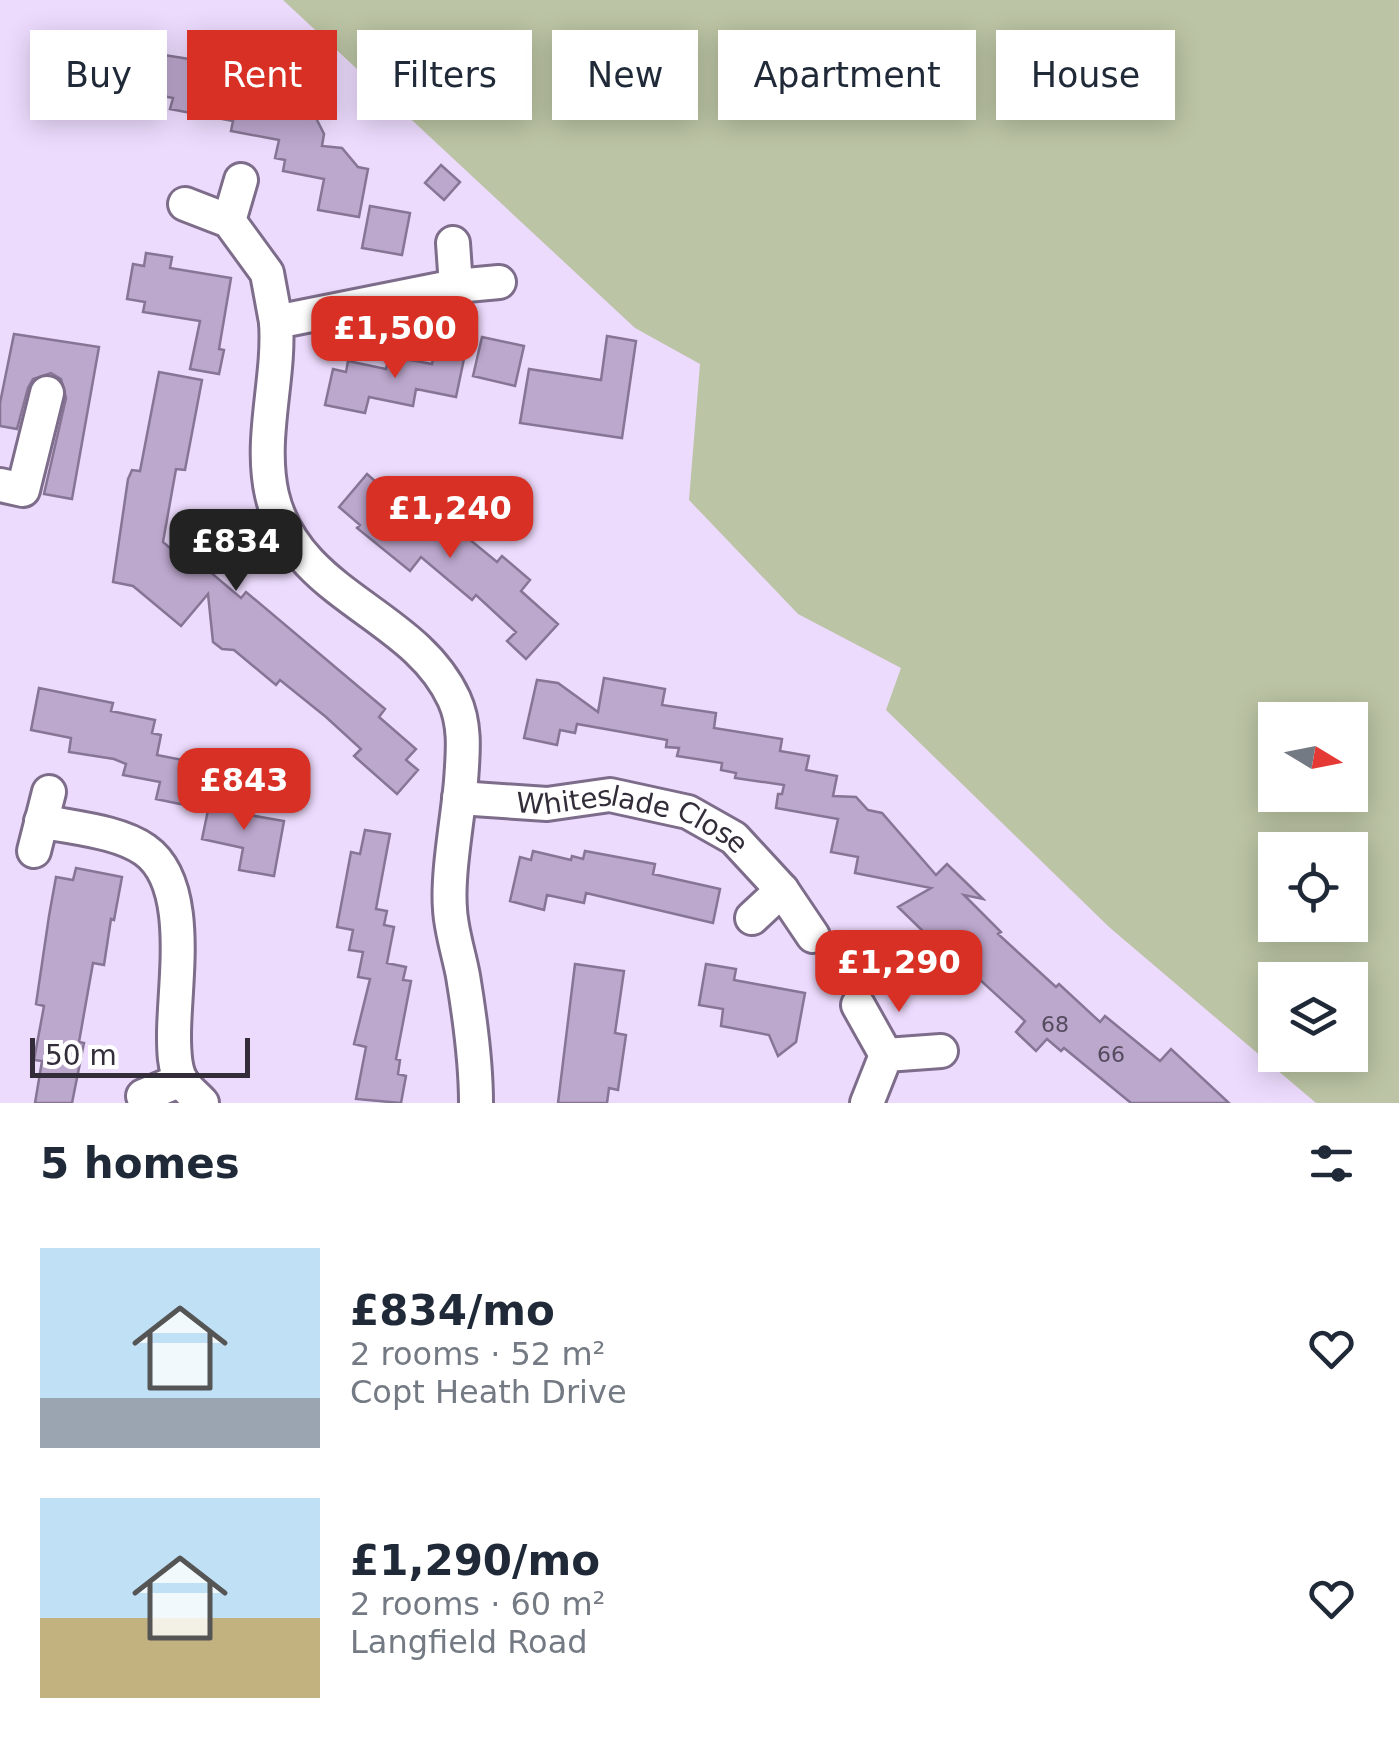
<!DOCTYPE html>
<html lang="en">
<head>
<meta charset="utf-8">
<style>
  :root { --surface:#fff; --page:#f2f2f3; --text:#1f2937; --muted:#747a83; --accent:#d93025 }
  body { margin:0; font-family:"DejaVu Sans",sans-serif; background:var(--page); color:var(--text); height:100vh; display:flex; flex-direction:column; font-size:38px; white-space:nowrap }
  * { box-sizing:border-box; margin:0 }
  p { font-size:32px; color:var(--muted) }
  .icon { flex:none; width:55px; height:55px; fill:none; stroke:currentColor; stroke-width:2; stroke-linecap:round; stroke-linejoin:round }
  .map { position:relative; height:1103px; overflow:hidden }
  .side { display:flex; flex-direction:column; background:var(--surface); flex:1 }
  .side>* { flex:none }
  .top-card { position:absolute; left:30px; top:30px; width:1340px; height:90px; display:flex; gap:20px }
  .needle { width:65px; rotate:100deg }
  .fabs { position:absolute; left:1258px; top:702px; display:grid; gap:20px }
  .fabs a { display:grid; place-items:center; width:110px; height:110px; border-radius:0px; background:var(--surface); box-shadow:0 5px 25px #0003; font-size:50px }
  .scale { position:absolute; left:30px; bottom:25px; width:220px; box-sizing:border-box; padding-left:10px; border:5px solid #332c39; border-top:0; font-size:28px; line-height:35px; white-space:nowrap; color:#332c39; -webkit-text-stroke:8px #fff; paint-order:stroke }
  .price { position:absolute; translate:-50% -85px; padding:0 22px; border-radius:20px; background:var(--accent); color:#fff; font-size:32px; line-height:65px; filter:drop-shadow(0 2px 5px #0008) }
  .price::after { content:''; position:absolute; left:50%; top:60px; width:30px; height:22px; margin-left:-15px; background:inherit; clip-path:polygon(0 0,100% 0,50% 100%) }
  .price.selected { background:#222; color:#fff }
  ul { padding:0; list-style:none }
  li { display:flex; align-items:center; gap:30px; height:250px; padding:0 40px }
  li span { display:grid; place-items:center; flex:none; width:280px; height:200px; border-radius:0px; color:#555 }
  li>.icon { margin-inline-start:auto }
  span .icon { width:120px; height:120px; fill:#fffc; stroke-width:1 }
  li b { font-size:42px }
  h2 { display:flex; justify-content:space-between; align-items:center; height:120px; padding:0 40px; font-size:42px }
  .tag { padding:0 35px; border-radius:0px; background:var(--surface); box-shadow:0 5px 25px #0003; font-size:35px; line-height:90px }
  .tag.selected { background:var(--accent); color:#fff }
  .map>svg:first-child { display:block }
  .green { fill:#bbc4a4; fill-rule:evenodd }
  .building { fill:#bca7cd; stroke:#867594; stroke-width:2.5 }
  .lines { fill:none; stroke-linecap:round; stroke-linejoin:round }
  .street-casing { stroke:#7d6c8a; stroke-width:38 }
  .street { stroke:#fff; stroke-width:32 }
  .labels { text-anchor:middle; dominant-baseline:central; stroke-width:9; stroke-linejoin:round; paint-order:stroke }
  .number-label { font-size:22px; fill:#554b5e }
  .street-label { font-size:28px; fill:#332c39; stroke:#fff }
</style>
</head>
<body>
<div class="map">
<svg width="1399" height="1103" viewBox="0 0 1399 1103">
  <rect width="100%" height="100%" fill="#eddbfd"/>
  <path class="green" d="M 283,0 L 1399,0 L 1399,1103 L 1316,1103 L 1109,927 L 886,710 L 901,668 L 798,614 L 689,500 L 700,364 L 635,328 ZM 1350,720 L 1350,795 L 1275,795 L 1275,720 ZM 1350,850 L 1350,925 L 1275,925 L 1275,850 ZM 1275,980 L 1350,980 L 1350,1055 L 1275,1055 Z"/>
  <path class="building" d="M 164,55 L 215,63 L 213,80 L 282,93 L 279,112 L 315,116 L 324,134 L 322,146 L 342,148 L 358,167 L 368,169 L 359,217 L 318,210 L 324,179 L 283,171 L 285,160 L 275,158 L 279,140 L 231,131 L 233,121 L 170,109 L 173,98 L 157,95 Z
    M 441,165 L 460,182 L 444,200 L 425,183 Z
    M 370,206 L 410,213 L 402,255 L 362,248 Z
    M 146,253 L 172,257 L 170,268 L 231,278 L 219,349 L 224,350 L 219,374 L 190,369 L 200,321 L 143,312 L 145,302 L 127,299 L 133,264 L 144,266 Z
    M 14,334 L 99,347 L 72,499 L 44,494 L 66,398 L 61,379 L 51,373 L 33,379 L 28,388 L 17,429 L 0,426 L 0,403 Z
    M 607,336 L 636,341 L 622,438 L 520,423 L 529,369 L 601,380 Z
    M 482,337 L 524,346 L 515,386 L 473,376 Z
    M 435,348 L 465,354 L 456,397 L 416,389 L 413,406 L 369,397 L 365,413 L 325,405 L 333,369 L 346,372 L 348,361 L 386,369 L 389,356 L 432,364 Z
    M 159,372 L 202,380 L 185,470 L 176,469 L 163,542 L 197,571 L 202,565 L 241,598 L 246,592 L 385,709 L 379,717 L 416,749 L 406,760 L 418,770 L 397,794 L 354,756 L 361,749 L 326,717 L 280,680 L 276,685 L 234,650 L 222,649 L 213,642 L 208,594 L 181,626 L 133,586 L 113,582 L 128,479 L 132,470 L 140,471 Z
    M 367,474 L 434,534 L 446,520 L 497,562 L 502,556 L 530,580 L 521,591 L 558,624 L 526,659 L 507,641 L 516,632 L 476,595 L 472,600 L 421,557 L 410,571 L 357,528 L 360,525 L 339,507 Z
    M 604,678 L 665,689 L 662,705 L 716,713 L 714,728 L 782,739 L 780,751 L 809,756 L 806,770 L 837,776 L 833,796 L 856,797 L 868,810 L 882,813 L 936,875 L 947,864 L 983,899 L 964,895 L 1001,932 L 998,934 L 1056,987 L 1059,984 L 1100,1022 L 1105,1016 L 1160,1061 L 1171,1049 L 1229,1103 L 1131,1103 L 1064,1048 L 1061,1051 L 1047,1039 L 1036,1051 L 1016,1032 L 1025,1021 L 953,955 L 944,964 L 923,943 L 929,937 L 898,907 L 931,888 L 855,873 L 858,857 L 831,852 L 838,819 L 776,808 L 778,794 L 782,794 L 784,785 L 735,778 L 736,773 L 721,770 L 722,763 L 677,756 L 679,748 L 666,747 L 667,740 L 577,724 L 575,733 L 560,730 L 557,745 L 524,738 L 537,680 L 558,683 L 598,712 Z
    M 39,688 L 113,703 L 111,711 L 155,720 L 152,733 L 161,735 L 157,755 L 208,765 L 199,808 L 156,799 L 160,782 L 123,775 L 126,764 L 114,759 L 69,752 L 71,738 L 31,730 Z
    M 212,791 L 246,798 L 243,814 L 284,821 L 274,876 L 239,870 L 243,848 L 202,839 Z
    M 365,830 L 390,834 L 376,909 L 387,911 L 384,925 L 394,927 L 387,963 L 406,967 L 403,980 L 411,981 L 396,1059 L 400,1060 L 398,1074 L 406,1076 L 401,1103 L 356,1099 L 366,1047 L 354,1044 L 370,979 L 358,977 L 363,952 L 349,950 L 353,930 L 337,927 L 351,852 L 360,854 Z
    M 533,851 L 571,860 L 572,856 L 583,859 L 585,851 L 655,864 L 653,874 L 720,889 L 713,923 L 586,893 L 584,903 L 547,895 L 544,910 L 510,901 L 520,857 L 531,860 Z
    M 76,868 L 122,877 L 114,920 L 111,919 L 104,965 L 93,963 L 79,1042 L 84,1043 L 72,1103 L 35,1103 L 42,1061 L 34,1060 L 44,1006 L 36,1004 L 49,916 L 56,877 L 73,880 Z
    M 575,964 L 624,971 L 615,1033 L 626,1035 L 618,1090 L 609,1088 L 607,1103 L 558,1103 Z
    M 706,964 L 736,969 L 734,980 L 805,993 L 796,1042 L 778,1056 L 769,1035 L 721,1026 L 723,1009 L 699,1005 Z"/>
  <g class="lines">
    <defs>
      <g id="street">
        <path d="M 185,204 L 229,221 L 267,273 L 276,322"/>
        <path d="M 229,221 L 241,180"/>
        <path d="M 453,243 L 456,286"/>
        <path d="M 0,485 L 23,490 L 47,393"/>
        <path id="s1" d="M 459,798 L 547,804 L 610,795 L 688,812 L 734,838 L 782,890 L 813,936"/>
        <path d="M 41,821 C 73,828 118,831 145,850 C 193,884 174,982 174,1035 C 174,1049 174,1068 181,1080 C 186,1089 196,1096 202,1103"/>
        <path d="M 34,851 L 49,792"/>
        <path d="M 752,918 L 782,890"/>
        <path d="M 858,1005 L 886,1055"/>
        <path d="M 143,1096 L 181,1080"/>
        <path d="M 476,1103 C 476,1060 470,1018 463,976 C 459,954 451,931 450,909 C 447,874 458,817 461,781 C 463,753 466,725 454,699 C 414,612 296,597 272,495 C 259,438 280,379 276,322 L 456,286 L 499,282"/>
        <path d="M 867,1103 L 886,1055 L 941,1051"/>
      </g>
    </defs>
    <use href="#street" class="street-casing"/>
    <use href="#street" class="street"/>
  </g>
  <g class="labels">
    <g class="number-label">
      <text x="1055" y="1024">68</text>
      <text x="1111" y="1054">66</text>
    </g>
    <g class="street-label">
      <text stroke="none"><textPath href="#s1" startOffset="178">Whiteslade Close</textPath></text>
    </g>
  </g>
</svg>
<div class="fabs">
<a><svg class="needle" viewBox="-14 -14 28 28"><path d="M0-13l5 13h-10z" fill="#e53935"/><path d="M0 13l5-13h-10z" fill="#747a83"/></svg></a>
<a><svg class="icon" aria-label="locate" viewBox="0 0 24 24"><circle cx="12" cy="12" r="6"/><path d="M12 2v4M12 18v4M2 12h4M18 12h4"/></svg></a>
<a><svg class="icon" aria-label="layers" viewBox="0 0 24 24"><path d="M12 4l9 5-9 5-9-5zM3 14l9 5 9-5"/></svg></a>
</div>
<div class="scale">50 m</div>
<b class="price" style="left:395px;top:381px">£1,500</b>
<b class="price" style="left:450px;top:561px">£1,240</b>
<b class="price selected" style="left:236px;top:594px">£834</b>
<b class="price" style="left:244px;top:833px">£843</b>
<b class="price" style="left:899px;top:1015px">£1,290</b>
<div class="top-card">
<a class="tag">Buy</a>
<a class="tag selected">Rent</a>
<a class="tag">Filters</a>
<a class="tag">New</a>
<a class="tag">Apartment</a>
<a class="tag">House</a>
</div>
</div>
<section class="side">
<h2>5 homes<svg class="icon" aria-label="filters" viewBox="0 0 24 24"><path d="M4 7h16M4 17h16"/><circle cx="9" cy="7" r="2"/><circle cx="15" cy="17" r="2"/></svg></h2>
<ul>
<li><span style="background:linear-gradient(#bfe0f5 75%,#9aa5b1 0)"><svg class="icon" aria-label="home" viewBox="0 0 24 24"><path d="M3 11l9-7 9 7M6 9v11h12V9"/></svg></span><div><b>£834/mo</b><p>2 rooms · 52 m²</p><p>Copt Heath Drive</p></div><svg class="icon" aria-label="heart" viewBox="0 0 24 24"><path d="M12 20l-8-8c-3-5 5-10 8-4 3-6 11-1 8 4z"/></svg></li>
<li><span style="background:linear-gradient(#bfe0f5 60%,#c2b280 0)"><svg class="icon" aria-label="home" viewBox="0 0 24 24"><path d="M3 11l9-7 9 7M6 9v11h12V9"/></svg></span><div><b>£1,290/mo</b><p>2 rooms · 60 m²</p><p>Langfield Road</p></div><svg class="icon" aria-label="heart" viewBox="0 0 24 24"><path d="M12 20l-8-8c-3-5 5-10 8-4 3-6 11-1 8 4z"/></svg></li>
</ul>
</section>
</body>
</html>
